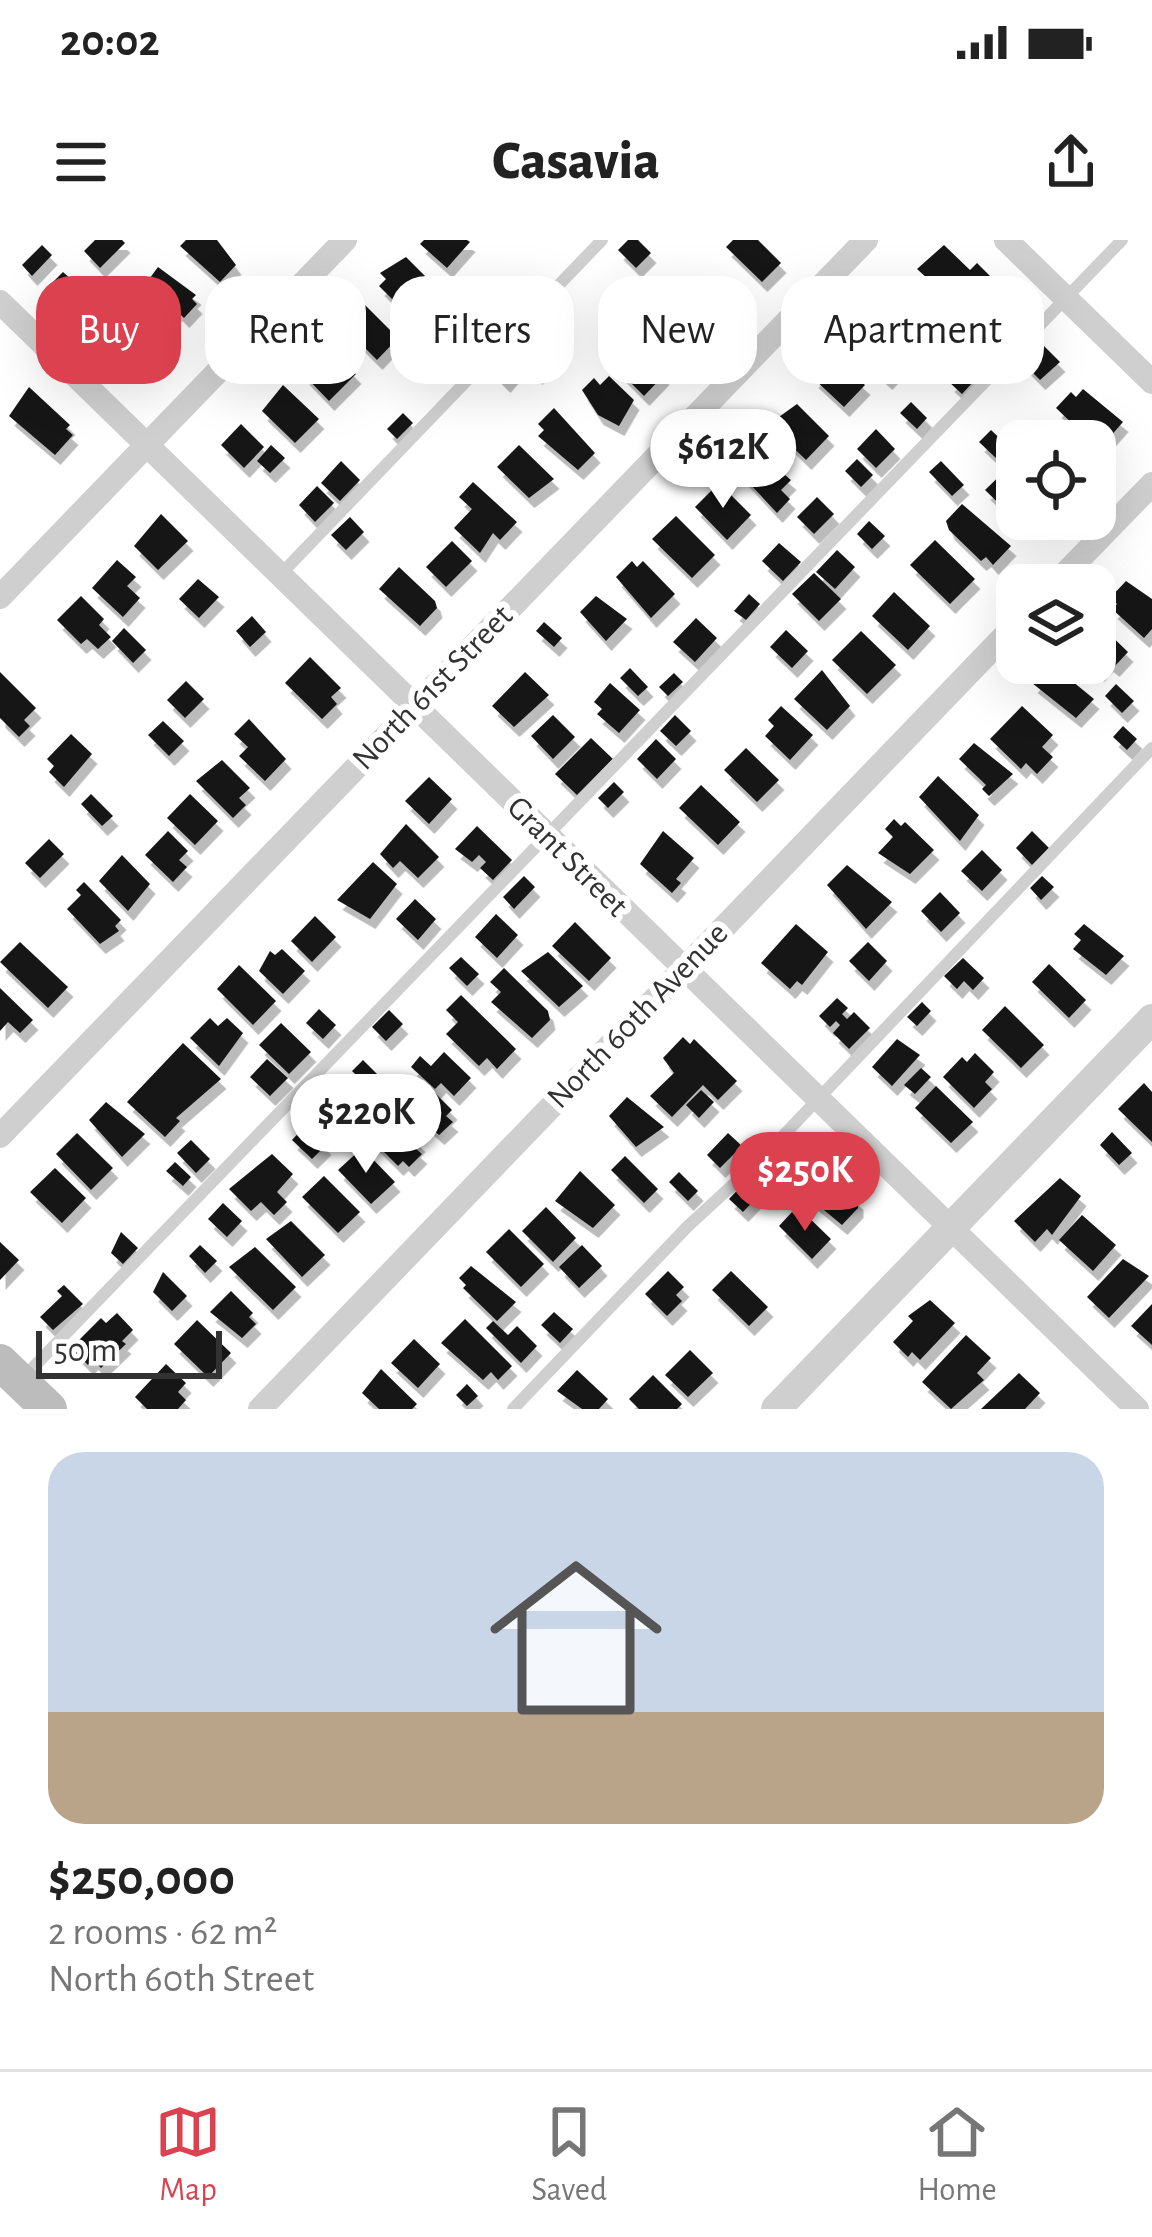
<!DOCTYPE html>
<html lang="en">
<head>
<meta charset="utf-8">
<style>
  :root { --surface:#fff; --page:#f2f2f2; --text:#222; --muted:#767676; --line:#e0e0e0; --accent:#db414e }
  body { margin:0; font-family:"Alegreya Sans",sans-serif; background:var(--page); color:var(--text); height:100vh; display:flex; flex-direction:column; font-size:45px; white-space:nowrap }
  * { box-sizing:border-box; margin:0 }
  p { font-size:39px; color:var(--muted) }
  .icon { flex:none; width:66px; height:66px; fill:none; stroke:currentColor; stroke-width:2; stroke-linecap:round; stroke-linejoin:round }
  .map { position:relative; height:1169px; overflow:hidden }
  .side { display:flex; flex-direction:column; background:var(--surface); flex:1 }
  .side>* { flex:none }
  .guide { position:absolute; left:36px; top:36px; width:1080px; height:108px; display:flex; gap:24px }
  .buttons { position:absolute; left:996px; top:180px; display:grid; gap:24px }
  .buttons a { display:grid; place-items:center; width:120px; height:120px; border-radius:24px; background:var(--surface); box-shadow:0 12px 48px #0002; font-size:60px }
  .scale { position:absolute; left:36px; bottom:30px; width:186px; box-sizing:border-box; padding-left:12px; border:6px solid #323232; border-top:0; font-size:33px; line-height:42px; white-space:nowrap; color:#323232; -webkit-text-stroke:9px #fff; paint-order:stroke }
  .price { position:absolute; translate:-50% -102px; padding:0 27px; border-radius:42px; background:#fff; color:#222; font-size:39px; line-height:78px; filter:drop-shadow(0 3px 6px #0008) }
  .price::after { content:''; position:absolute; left:50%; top:72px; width:36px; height:27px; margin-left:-18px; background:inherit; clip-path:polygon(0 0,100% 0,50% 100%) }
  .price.active { background:var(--accent); color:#fff }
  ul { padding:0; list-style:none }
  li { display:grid; align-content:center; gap:24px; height:636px; padding:0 48px }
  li+li { border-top:3px solid var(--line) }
  li span { display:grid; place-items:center; height:372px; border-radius:36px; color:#555 }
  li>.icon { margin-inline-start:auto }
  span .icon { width:216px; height:216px; fill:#fffc; stroke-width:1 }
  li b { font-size:51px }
  .chip { padding:0 42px; border-radius:36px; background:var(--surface); box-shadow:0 12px 48px #0002; font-size:42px; line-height:108px }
  .chip.active { background:var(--accent); color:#fff }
  .status { display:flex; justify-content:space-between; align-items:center; height:84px; padding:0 60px; background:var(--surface); direction:ltr }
  .status svg { height:33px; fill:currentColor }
  header { display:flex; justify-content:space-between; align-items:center; height:156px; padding:0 48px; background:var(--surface); font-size:54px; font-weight:800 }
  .dock { display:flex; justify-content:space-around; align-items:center; height:168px; border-top:3px solid var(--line); background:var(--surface); font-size:33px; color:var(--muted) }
  .dock a { display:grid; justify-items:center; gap:6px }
  .dock .active { color:var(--accent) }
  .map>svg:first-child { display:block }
  .building { fill:#191919; filter:url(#shadow) }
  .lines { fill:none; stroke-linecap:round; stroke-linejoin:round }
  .service { stroke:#cfcfcf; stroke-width:12 }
  .minor { stroke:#cfcfcf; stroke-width:24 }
  .tertiary { stroke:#cfcfcf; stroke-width:30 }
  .secondary { stroke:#bcbcbc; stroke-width:36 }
  .labels { text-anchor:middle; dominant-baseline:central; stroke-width:12; stroke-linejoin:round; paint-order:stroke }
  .street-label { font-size:33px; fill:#323232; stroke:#fff }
</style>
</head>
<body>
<div class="status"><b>20:02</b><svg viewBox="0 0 49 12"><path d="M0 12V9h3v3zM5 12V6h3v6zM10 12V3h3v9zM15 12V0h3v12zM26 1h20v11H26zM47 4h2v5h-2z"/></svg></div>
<header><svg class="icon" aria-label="menu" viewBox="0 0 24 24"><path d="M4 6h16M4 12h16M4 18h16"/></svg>Casavia<svg class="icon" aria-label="share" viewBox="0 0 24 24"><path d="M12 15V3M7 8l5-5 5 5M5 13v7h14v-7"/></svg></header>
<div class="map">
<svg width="1152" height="1169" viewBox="0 0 1152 1169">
  <defs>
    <filter id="shadow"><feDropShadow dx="5.5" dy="10" stdDeviation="0" flood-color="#0004"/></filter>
  </defs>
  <rect width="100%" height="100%" fill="#fff"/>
  <path class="building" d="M 95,0 L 122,0 L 125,3 L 100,28 L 84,11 Z
    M 186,0 L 217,0 L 236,25 L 220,42 L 180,6 Z
    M 424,0 L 467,0 L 470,2 L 447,28 L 420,4 Z
    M 628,0 L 638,0 L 651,13 L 636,28 L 618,10 Z
    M 733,0 L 758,0 L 781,23 L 762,42 L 726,7 Z
    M 42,5 L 52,15 L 32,36 L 22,25 Z
    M 944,5 L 970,30 L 977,23 L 995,41 L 964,72 L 917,29 Z
    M 406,17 L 432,43 L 404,71 L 379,46 L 386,39 L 380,33 Z
    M 158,27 L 196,55 L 192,59 L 197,64 L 184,78 L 177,71 L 170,79 L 141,50 Z
    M 63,32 L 72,40 L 55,58 L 46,49 Z
    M 908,37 L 936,62 L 914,86 L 883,64 Z
    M 510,38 L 526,52 L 511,68 L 495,54 Z
    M 678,49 L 709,80 L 688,101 L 656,71 Z
    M 362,62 L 398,98 L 377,120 L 344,87 Z
    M 123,64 L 156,95 L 135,118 L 101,87 Z
    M 629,68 L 645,84 L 635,95 L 618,79 Z
    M 866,77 L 908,117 L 887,140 L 844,101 Z
    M 478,83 L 495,99 L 466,129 L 446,109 Z
    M 537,102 L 553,117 L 537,135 L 520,119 Z
    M 1040,102 L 1060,122 L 1040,140 L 1021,121 Z
    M 644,103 L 658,117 L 652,123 L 664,135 L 644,156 L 612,124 Z
    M 318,108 L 324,114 L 330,108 L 356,134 L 329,161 L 304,135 L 312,127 L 306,120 Z
    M 508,114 L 520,126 L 505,143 L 492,130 Z
    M 833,116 L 865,145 L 844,167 L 813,138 Z
    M 965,126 L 977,138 L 962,154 L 949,142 Z
    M 609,136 L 634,160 L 619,186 L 598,175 L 582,150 L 594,138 L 600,145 Z
    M 283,145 L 319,179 L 295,203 L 262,171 Z
    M 29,147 L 70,185 L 66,189 L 73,195 L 55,215 L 9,176 Z
    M 1083,149 L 1123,182 L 1095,214 L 1095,201 L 1073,201 L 1081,192 L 1056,168 L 1071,152 L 1076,157 Z
    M 911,162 L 927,178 L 917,189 L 900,173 Z
    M 797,164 L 829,196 L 806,220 L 769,184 Z
    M 554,168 L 595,213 L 578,230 L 538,196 L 544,190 L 538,184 Z
    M 403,173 L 413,183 L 397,199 L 387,189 Z
    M 241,184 L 264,207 L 244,228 L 221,205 Z
    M 876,189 L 895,209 L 876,228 L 857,209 Z
    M 991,190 L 1010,208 L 998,220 L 979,202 Z
    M 271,205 L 285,218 L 270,233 L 257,221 Z
    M 519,205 L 554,239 L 529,258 L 497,227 Z
    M 754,209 L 791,240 L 781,250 L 790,259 L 777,273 L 735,228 Z
    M 857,219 L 873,235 L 861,247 L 845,231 Z
    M 341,221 L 360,240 L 340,261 L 321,243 Z
    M 941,221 L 964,245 L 952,256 L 929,232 Z
    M 1013,223 L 1017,227 L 1017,281 L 985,250 Z
    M 473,242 L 517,282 L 500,300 L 493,293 L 480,313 L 454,288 L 472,269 L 459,257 Z
    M 719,243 L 751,275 L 727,300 L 695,267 Z
    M 317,246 L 334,263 L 315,282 L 299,265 Z
    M 817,257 L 834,274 L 814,294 L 797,277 Z
    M 962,264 L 1011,306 L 993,325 L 986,317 L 981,321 L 949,290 L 946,281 Z
    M 161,274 L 188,301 L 158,330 L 134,306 Z
    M 676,276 L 715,315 L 692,338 L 652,299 Z
    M 350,277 L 364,292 L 346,310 L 331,295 Z
    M 869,281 L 885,296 L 872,309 L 857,294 Z
    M 935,300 L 975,339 L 950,364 L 910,325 Z
    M 452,301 L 472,321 L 446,347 L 426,327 Z
    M 779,303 L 801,322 L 783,341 L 762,321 Z
    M 837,310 L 855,327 L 835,349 L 816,332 Z
    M 117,320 L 136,337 L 127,346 L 140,358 L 123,377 L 92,348 Z
    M 632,321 L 637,327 L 643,321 L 675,354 L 651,378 L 616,337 Z
    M 399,327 L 435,361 L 437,368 L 420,386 L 379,349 Z
    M 814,333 L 841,359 L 819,381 L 792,354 Z
    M 198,339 L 219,357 L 199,378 L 179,359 Z
    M 1126,341 L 1152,359 L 1152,389 L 1144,398 L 1112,369 L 1117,364 L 1110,358 Z
    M 894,352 L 930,386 L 908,410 L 872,376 Z
    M 749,354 L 760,364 L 746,380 L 734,371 Z
    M 81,356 L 104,379 L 99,385 L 111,397 L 98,409 L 87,399 L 81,404 L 57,380 Z
    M 596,356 L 627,379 L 606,401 L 580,372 Z
    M 252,376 L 266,392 L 250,407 L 236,391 Z
    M 696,378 L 717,398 L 695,422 L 673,402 Z
    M 544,382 L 562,398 L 554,407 L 536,391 Z
    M 1098,383 L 1128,412 L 1114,427 L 1108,422 L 1099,432 L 1090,423 L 1095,423 Z
    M 124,388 L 146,410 L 133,423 L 112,401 Z
    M 786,390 L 808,411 L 792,428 L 770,407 Z
    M 861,391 L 896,425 L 867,454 L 832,420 Z
    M 310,417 L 341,448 L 331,457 L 337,464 L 322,479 L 285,443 Z
    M 1050,423 L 1094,459 L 1076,478 L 1032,443 Z
    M 630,428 L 648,447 L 638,456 L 620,438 Z
    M 822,430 L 850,466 L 827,490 L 794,459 Z
    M 0,432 L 36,468 L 24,480 L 30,486 L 19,497 L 0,478 Z
    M 525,432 L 549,455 L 514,487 L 492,466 Z
    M 674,433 L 683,442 L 668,456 L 659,447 Z
    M 186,441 L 204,459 L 185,478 L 167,460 Z
    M 610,443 L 640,470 L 619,493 L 597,474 L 602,469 L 594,462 Z
    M 1116,444 L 1134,461 L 1122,473 L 1105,456 Z
    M 781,466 L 813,495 L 790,520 L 765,496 L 774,486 L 768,480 Z
    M 1022,466 L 1053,495 L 1042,507 L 1053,517 L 1037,534 L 1026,523 L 1021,529 L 990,499 Z
    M 553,475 L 575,497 L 553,519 L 531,496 Z
    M 675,475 L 691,491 L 676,506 L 660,491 Z
    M 249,479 L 286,519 L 265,541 L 239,516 L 248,507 L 234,494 Z
    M 163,481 L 184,501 L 169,516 L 148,495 Z
    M 1123,486 L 1137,499 L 1127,510 L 1113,497 Z
    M 71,494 L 92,514 L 64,547 L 49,532 L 54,526 L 47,519 Z
    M 591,498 L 613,519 L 577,555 L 555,534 Z
    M 656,499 L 676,519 L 657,539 L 637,519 Z
    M 974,503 L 1013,534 L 989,556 L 982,549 L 986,545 L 959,519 Z
    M 746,508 L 779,540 L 757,562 L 724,530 Z
    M 222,520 L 250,548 L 239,558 L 246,565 L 233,578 L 196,541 Z
    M 938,536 L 979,575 L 960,601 L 919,557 Z
    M 429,537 L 452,559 L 429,584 L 405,561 Z
    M 614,542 L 624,552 L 608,568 L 598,558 Z
    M 701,545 L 740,582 L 718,605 L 679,568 Z
    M 91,554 L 113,576 L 102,586 L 81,564 Z
    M 190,554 L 218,581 L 195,605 L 167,578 Z
    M 894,579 L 901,586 L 905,582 L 934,610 L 910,634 L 878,613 L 893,597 L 885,589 Z
    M 406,584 L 439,617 L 418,638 L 400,621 L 393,628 L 380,614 Z
    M 477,586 L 512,620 L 493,640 L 480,628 L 486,622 L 479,615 L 472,622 L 455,609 Z
    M 168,591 L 188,611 L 179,620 L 187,627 L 173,642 L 145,615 Z
    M 663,591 L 694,618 L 676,639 L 681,643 L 672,653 L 640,624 Z
    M 1032,591 L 1049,608 L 1032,625 L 1016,608 Z
    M 49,599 L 64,614 L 40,638 L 25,623 Z
    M 982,610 L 1002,630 L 982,651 L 961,631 Z
    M 122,615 L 150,644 L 128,671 L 99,641 Z
    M 373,622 L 397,644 L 370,679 L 337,660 Z
    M 847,625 L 892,662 L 866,689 L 827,645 Z
    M 524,636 L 535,647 L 514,669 L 503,657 Z
    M 1042,636 L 1054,647 L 1041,660 L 1030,648 Z
    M 84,642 L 121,680 L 115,686 L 119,691 L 100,704 L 67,669 L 81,655 L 76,650 Z
    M 940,652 L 960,673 L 941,692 L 921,671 Z
    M 415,659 L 436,679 L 418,700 L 396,679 Z
    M 496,674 L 518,695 L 497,718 L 475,697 Z
    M 315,676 L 336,697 L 312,722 L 291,701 Z
    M 575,682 L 611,718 L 589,741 L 552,706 Z
    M 796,684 L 828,712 L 802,745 L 797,741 L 790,749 L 761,723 Z
    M 1084,684 L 1124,716 L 1106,735 L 1073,709 L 1081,700 L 1074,694 Z
    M 20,702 L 68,747 L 48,768 L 0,722 Z
    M 868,702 L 887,721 L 869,741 L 849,721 Z
    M 282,709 L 305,731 L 283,754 L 259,731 L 270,711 L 275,715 Z
    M 548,712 L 583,746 L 559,767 L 521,731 Z
    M 461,717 L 479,734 L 467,746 L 449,728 Z
    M 963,718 L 984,738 L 973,750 L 964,741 L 957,749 L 944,736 Z
    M 1049,724 L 1086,760 L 1069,778 L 1032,742 Z
    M 239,725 L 276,761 L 253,785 L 217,749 Z
    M 504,728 L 548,771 L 550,780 L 532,798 L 491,762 L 501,752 L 490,742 Z
    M 0,748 L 33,780 L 20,793 L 8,782 L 0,791 Z
    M 461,755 L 516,809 L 497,829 L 487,818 L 479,826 L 446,794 L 458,782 L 446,770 Z
    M 837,758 L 848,768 L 842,774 L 847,779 L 854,772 L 870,788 L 849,809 L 833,793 L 840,785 L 836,781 L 830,787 L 819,776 Z
    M 922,762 L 931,771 L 917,786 L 907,777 Z
    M 1005,766 L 1044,805 L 1021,828 L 982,790 Z
    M 319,769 L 336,785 L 323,799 L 306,783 Z
    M 389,770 L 403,784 L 386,801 L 372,787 Z
    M 210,778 L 218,786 L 227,778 L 243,793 L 219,826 L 190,798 Z
    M 281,783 L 311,812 L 289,834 L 259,805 Z
    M 683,797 L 690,804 L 694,799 L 737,841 L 718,860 L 703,845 L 672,877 L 650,856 L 674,833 L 663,818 Z
    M 897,799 L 920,815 L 892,846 L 872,827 Z
    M 183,803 L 221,839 L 176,878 L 180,881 L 165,897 L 127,862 Z
    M 444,812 L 471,838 L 454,856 L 441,843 L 435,849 L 411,827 L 420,816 L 431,826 Z
    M 975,813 L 994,832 L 985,842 L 992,849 L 974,868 L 943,837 L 962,817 L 967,822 Z
    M 267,819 L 288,838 L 270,856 L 250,837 Z
    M 363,820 L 387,844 L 376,855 L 352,831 Z
    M 921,828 L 931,837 L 915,854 L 904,845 Z
    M 337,841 L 351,856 L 339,868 L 325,853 Z
    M 1144,843 L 1152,852 L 1152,902 L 1118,869 Z
    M 936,846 L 973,882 L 951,903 L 915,868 Z
    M 429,847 L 452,870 L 446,876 L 453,882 L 439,895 L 408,868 Z
    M 701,850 L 714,862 L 699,878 L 686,865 Z
    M 627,857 L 664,887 L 636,907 L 609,876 Z
    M 106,862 L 145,894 L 122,917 L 89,880 Z
    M 396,879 L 420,902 L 415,908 L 422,914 L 409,927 L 403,921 L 398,926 L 374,902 Z
    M 306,885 L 326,905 L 312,919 L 292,900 Z
    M 1112,892 L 1132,913 L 1119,925 L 1100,905 Z
    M 77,893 L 113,928 L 91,950 L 56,914 Z
    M 728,893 L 742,906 L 720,928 L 707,915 Z
    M 795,895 L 815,914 L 800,929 L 776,913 Z
    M 191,900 L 210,919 L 196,933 L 177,913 Z
    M 362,908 L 395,942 L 371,964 L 338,930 Z
    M 272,914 L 293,934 L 277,952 L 287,962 L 274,975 L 261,962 L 251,971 L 229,949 Z
    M 625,916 L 658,949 L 644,963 L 611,930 Z
    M 175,922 L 191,937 L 183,946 L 166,931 Z
    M 824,927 L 858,960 L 858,968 L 842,985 L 801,951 Z
    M 55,928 L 86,958 L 62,983 L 30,952 Z
    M 580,931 L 615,965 L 593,988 L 555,961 Z
    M 679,932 L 698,951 L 688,961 L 669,942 Z
    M 324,936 L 360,972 L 338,993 L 302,957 Z
    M 1060,938 L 1081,956 L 1052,995 L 1047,989 L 1035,1002 L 1014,981 Z
    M 746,941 L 759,955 L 743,972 L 729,959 Z
    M 223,963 L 242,981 L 227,997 L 208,979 Z
    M 546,967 L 576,998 L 553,1022 L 522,991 Z
    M 792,972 L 798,978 L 803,972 L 831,999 L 812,1019 L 779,986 Z
    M 1082,975 L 1116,1005 L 1093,1031 L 1059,1000 Z
    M 291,981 L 325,1015 L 302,1037 L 266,999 Z
    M 509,989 L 544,1024 L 521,1047 L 486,1012 Z
    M 121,992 L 138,1008 L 123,1024 L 111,1013 Z
    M 0,1002 L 19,1020 L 0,1040 Z
    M 200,1005 L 217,1021 L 205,1033 L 189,1016 Z
    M 582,1005 L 602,1026 L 579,1048 L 559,1027 Z
    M 255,1007 L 296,1047 L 273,1070 L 229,1027 Z
    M 1123,1019 L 1149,1036 L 1109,1078 L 1087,1057 Z
    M 471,1026 L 516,1062 L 497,1081 L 463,1048 L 466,1045 L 459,1038 Z
    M 668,1031 L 684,1047 L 676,1055 L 682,1061 L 667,1076 L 645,1054 Z
    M 731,1031 L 768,1067 L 749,1086 L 712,1050 Z
    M 163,1032 L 187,1056 L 172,1071 L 153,1052 Z
    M 64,1045 L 83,1064 L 53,1090 L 40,1077 L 62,1056 L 57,1051 Z
    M 231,1051 L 253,1073 L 249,1077 L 256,1084 L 242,1098 L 210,1072 Z
    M 930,1060 L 955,1083 L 920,1120 L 912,1112 L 908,1117 L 893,1102 L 913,1081 L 908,1076 Z
    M 1152,1064 L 1152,1105 L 1131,1086 Z
    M 554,1072 L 573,1089 L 560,1103 L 541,1085 Z
    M 117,1073 L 133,1090 L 122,1101 L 126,1104 L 101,1128 L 93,1120 L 88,1125 L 76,1113 L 80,1109 L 75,1104 L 101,1078 L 106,1083 Z
    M 465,1079 L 512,1126 L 498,1140 L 491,1132 L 483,1140 L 441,1103 Z
    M 197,1080 L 231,1113 L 208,1137 L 174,1104 Z
    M 493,1081 L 508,1095 L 517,1086 L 537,1106 L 521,1123 L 486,1088 Z
    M 966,1095 L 991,1118 L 977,1133 L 984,1140 L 951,1169 L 922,1142 Z
    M 414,1099 L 440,1124 L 418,1148 L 391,1123 Z
    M 690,1110 L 713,1133 L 688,1157 L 665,1135 Z
    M 166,1124 L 186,1143 L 178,1152 L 186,1160 L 178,1169 L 147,1169 L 135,1157 Z
    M 381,1129 L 417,1164 L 412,1169 L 379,1169 L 362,1153 Z
    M 577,1130 L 608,1159 L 599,1169 L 582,1169 L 557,1151 Z
    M 1019,1133 L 1040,1153 L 1025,1169 L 981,1169 Z
    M 653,1135 L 682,1164 L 677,1169 L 639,1169 L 629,1159 Z
    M 467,1144 L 478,1156 L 467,1166 L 456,1155 Z"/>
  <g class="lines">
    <path class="service" d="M 280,335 L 602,0
      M 21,1140 L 1122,0
      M 513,1169 L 688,986 L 760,920 L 1152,508"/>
    <path class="minor" d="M 1006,0 L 1152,142
      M 0,62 L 1137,1169
      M 1054,345 L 1152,244
      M 0,357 L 345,0
      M 0,896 L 866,0
      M 260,1169 L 1017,383"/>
    <path class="tertiary" d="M 776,1169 L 1152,779"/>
    <path class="secondary" d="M 0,1122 L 49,1169"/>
  </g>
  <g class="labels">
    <g class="street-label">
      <text transform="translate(433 448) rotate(-46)">North 61st Street</text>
      <text transform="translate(567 617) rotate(45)">Grant Street</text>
      <text transform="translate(638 776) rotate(-46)">North 60th Avenue</text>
    </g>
  </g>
</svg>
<div class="buttons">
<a><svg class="icon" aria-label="locate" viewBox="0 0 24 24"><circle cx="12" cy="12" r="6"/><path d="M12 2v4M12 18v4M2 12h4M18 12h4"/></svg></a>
<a><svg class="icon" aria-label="layers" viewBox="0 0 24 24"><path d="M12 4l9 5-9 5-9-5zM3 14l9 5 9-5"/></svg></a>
</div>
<div class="scale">50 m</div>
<b class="price" style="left:723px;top:271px">$612K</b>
<b class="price" style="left:366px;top:936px">$220K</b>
<b class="price active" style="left:805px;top:994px">$250K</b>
<div class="guide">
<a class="chip active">Buy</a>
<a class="chip">Rent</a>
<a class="chip">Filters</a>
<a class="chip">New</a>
<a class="chip">Apartment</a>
</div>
</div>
<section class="side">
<ul>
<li><span style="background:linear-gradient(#c9d6e8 70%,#b9a48a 0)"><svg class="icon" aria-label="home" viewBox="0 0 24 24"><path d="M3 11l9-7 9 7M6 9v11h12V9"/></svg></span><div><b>$250,000</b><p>2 rooms · 62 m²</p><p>North 60th Street</p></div></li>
</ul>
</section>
<nav class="dock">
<a class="active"><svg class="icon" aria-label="map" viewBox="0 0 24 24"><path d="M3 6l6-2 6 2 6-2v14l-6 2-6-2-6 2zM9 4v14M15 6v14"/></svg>Map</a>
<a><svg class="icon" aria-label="saved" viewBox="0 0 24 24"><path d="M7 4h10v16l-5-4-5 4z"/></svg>Saved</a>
<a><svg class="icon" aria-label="home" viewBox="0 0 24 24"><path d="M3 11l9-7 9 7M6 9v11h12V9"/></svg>Home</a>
</nav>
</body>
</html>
